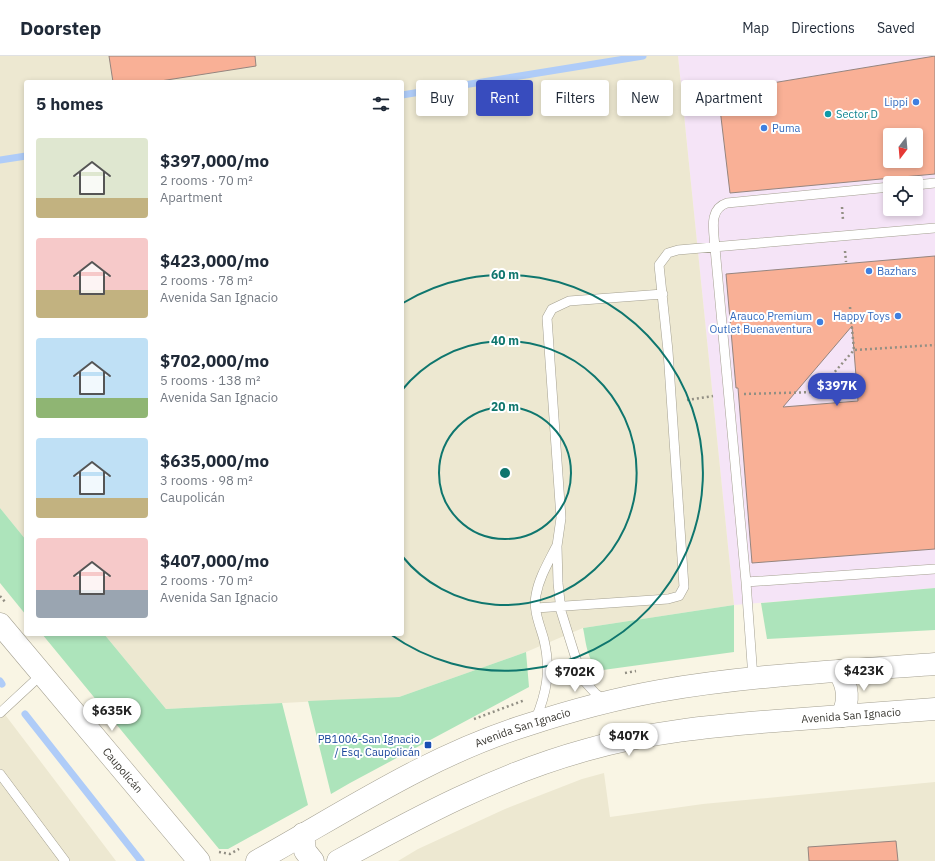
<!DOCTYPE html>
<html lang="en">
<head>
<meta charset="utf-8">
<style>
  :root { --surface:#fff; --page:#f6f6f7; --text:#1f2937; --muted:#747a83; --line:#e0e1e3; --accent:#384cbe }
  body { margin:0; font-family:"IBM Plex Sans",sans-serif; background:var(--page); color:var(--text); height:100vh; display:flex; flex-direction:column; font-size:15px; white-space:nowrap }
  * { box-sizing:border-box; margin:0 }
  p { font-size:13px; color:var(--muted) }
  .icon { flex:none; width:22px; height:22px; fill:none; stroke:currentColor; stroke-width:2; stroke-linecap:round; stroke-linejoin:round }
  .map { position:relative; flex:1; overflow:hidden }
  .details { position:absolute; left:24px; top:24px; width:380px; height:556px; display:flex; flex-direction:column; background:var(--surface); border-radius:4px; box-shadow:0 2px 6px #0003 }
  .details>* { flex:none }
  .guide { position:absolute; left:416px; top:24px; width:380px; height:36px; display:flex; gap:8px }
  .needle { width:26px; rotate:196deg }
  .buttons { position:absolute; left:883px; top:72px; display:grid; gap:8px }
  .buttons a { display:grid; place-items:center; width:40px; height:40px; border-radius:4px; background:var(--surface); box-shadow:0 2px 6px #0003; font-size:20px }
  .price { position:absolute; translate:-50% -34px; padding:0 9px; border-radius:14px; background:#fff; color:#222; font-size:13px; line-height:26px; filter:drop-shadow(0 1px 2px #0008) }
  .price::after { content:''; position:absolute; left:50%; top:24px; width:12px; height:9px; margin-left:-6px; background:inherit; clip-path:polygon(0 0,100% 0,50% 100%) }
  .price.active { background:var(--accent); color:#fff }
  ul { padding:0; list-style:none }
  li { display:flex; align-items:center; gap:12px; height:100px; padding:0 12px }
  li span { display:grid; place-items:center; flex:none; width:112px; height:80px; border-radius:4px; color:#555 }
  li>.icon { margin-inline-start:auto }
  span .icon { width:48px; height:48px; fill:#fffc; stroke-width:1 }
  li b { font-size:17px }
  h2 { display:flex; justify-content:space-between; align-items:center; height:48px; padding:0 12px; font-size:17px }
  .tag { padding:0 14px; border-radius:4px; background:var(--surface); box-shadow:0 2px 6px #0003; font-size:14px; line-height:36px }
  .tag.active { background:var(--accent); color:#fff }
  header { display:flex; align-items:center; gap:24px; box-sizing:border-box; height:56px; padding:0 20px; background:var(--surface); border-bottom:1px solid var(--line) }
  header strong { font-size:19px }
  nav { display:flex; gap:22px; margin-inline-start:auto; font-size:14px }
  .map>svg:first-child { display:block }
  .commercial { fill:#f5e4f7; fill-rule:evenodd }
  .built { fill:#ede8d1 }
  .green { fill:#ade4bb }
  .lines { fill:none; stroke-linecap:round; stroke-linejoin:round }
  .stream { stroke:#afccf8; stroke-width:7 }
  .building { fill:#f9b096; stroke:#95857f; fill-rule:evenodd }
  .lane-casing { stroke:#a4a091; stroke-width:10 }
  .secondary-casing { stroke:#a4a091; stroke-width:23 }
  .path { stroke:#928f84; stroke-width:2.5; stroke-dasharray:2 3; stroke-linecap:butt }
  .lane { stroke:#fff; stroke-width:9 }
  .secondary { stroke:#fff; stroke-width:22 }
  .ring { fill:none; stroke:#0f766e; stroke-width:2 }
  .shop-dot { fill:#3f7fe0; stroke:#fff; stroke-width:1.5 }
  .culture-dot { fill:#0f9aa8; stroke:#fff; stroke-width:1.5 }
  .transit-dot { fill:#1a4fb4; stroke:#fff; stroke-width:1.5 }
  .labels { text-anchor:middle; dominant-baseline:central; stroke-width:4; stroke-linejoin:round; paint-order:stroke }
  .shop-label { font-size:11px; fill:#366cbe; stroke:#fff; text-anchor:end }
  .culture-label { font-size:11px; fill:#0d838f; stroke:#fff; text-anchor:start }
  .street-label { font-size:11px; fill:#3b3933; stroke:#fff }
  .transit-label { font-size:11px; fill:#164399; stroke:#fff; text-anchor:end }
  .centre { fill:#0f766e; stroke:#fff; stroke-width:2 }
  .ring-label { font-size:12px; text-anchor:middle; font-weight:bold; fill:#0f766e; stroke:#fff; stroke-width:4; stroke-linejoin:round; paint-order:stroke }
</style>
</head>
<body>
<header>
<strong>Doorstep</strong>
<nav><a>Map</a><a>Directions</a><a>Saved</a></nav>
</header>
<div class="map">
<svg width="935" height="805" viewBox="0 0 935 805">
  <rect width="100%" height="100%" fill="#f9f5e4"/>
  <path class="commercial" d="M 678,0 L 935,0 L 935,532 L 734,549 ZM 890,79 L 916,79 L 916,105 L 890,105 ZM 890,127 L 916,127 L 916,153 L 890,153 Z"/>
  <path class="built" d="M 0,0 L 678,0 L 734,549 L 583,572 L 526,596 L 399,641 L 166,653 L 104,578 L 402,578 L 402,26 L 26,26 L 26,484 L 0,452 Z
    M 0,652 L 116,805 L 0,805 Z
    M 604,717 L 610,761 L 703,748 L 935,726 L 935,805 L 398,805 L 418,793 L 505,753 L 582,723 Z"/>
  <path class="green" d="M 0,452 L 26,484 L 26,559 L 0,527 Z
    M 935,532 L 935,574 L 767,583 L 761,547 Z
    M 734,549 L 734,596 L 603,614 C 587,610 586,585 583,572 Z
    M 42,578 L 104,578 L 166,653 L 282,647 L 308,749 L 228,793 L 219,793 Z
    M 526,596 L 529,631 L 350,727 L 331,738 L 308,645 L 399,641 Z"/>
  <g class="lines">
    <path class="stream" d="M 402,39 L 643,0
      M 0,104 L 26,100
      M 0,625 L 2,628
      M 25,658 L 141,805"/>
  </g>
  <path class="building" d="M 109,0 L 255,0 L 256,10 L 154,26 L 113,26 Z
    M 935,0 L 935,118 L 730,137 L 718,36 ZM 890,79 L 916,79 L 916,105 L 890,105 Z
    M 935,200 L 935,493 L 752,507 L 738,332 L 736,332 L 726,218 ZM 852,270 L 858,345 L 783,351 Z
    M 896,785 L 898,805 L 809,805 L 808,791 Z"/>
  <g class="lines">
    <defs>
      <path id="lane" d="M 916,129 L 935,127
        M 746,526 L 935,513
        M 536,552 L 668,543 L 679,540 L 684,531 L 668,295 L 659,209 L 668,197 L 678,194 L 935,172
        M 753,622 L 746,526 L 715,192 C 714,175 708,153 727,147 L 890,131
        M 605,644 L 596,638 L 586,627 L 576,603 L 561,555 L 558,527 L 557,490 L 561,462 L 547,262 L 552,253 L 569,245 L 663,238
        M 0,657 L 42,618
        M 535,665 C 547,636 551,614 544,584 C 540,569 533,555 536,539 C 539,522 548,507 556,491
        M 0,718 L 65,805"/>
      <g id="secondary">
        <path id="s1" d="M 0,568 L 199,805"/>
        <path d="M 839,615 C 848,630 850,644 842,660"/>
        <path d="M 303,778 L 305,795 L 313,805"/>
        <path id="s2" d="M 257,805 C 345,756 430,699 527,669 C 570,655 614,643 659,635 C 749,619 844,615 935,608"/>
        <path id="s3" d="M 338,805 C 418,761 498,718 586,694 C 648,676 712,670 775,665 C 829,661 882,657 935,653"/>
      </g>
    </defs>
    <use href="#lane" class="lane-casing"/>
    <use href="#secondary" class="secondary-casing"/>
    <path class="path" d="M 842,151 L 843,164
      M 845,195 L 846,206
      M 850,251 L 854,294
      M 744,338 L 817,336 L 854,294 L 935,289
      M 687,344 L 713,340
      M 0,540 L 6,547
      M 625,617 L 636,615
      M 474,663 L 525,644
      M 219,796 L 230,798 L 239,793"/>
    <use href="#lane" class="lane"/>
    <use href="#secondary" class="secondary"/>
  </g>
  <g class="ring">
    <circle cx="505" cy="417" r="66"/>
    <path d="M402 334A132 132 0 1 1 402 500"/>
    <path d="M403 247A198 198 0 1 1 390 578"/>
  </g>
  <g class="shop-dot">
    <circle cx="916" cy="46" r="4"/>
    <circle cx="764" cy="72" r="4"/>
    <circle cx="869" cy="215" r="4"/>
    <circle cx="898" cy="260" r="4"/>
    <circle cx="820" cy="266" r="4"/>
  </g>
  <circle class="culture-dot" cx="828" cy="58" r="4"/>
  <rect class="transit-dot" x="424" y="685" width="8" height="8" rx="2"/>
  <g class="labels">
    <g class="shop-label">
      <text x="908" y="46">Lippi</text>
      <text x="772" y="72" text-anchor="start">Puma</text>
      <text x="877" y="215" text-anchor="start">Bazhars</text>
      <text x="812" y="260">Arauco Premium<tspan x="812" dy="13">Outlet Buenaventura</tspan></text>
      <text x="890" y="260">Happy Toys</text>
    </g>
    <g class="culture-label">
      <text x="836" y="58">Sector D</text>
    </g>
    <g class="street-label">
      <text stroke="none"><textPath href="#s3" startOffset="540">Avenida San Ignacio</textPath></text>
      <text stroke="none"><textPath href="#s2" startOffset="298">Avenida San Ignacio</textPath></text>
      <text stroke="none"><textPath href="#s1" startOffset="191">Caupolicán</textPath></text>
    </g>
    <g class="transit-label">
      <text x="420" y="683">PB1006-San Ignacio<tspan x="420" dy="13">/ Esq. Caupolicán</tspan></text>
    </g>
  </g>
  <circle cx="505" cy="417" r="6" class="centre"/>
  <g class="ring-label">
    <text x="505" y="223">60 m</text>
    <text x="505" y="289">40 m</text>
    <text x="505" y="355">20 m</text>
  </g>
</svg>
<div class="buttons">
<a><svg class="needle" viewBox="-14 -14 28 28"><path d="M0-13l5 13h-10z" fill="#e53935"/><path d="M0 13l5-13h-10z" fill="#747a83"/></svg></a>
<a><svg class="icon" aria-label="locate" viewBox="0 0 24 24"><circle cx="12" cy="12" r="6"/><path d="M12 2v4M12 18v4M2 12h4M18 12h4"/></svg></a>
</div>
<b class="price active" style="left:837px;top:351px">$397K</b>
<b class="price" style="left:864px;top:636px">$423K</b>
<b class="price" style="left:575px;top:637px">$702K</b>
<b class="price" style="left:112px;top:676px">$635K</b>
<b class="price" style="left:629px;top:701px">$407K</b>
<div class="guide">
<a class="tag">Buy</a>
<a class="tag active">Rent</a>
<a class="tag">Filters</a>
<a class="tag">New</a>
<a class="tag">Apartment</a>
</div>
<section class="details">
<h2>5 homes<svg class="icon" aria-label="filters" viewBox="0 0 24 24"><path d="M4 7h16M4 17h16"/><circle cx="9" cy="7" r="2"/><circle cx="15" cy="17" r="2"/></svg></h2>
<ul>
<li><span style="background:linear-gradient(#dfe7d0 75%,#c2b280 0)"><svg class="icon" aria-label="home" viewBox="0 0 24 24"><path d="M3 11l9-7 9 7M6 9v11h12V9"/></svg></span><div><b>$397,000/mo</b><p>2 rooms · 70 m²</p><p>Apartment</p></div></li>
<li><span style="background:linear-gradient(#f6c9c9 65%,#c2b280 0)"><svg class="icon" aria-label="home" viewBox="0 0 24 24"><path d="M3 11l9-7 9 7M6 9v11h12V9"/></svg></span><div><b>$423,000/mo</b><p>2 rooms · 78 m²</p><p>Avenida San Ignacio</p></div></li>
<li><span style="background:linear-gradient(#bfe0f5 75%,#8fb573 0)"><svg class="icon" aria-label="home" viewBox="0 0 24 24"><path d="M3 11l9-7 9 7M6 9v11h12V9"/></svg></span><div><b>$702,000/mo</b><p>5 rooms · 138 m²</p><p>Avenida San Ignacio</p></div></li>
<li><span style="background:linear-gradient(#bfe0f5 75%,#c2b280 0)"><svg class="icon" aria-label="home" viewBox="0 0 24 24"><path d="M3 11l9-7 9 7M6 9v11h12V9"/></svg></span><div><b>$635,000/mo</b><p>3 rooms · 98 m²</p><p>Caupolicán</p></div></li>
<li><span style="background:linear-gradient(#f6c9c9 65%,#9aa5b1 0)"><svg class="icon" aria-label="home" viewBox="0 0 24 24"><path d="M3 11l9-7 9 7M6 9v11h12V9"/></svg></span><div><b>$407,000/mo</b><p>2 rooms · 70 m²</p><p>Avenida San Ignacio</p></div></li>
</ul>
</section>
</div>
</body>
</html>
